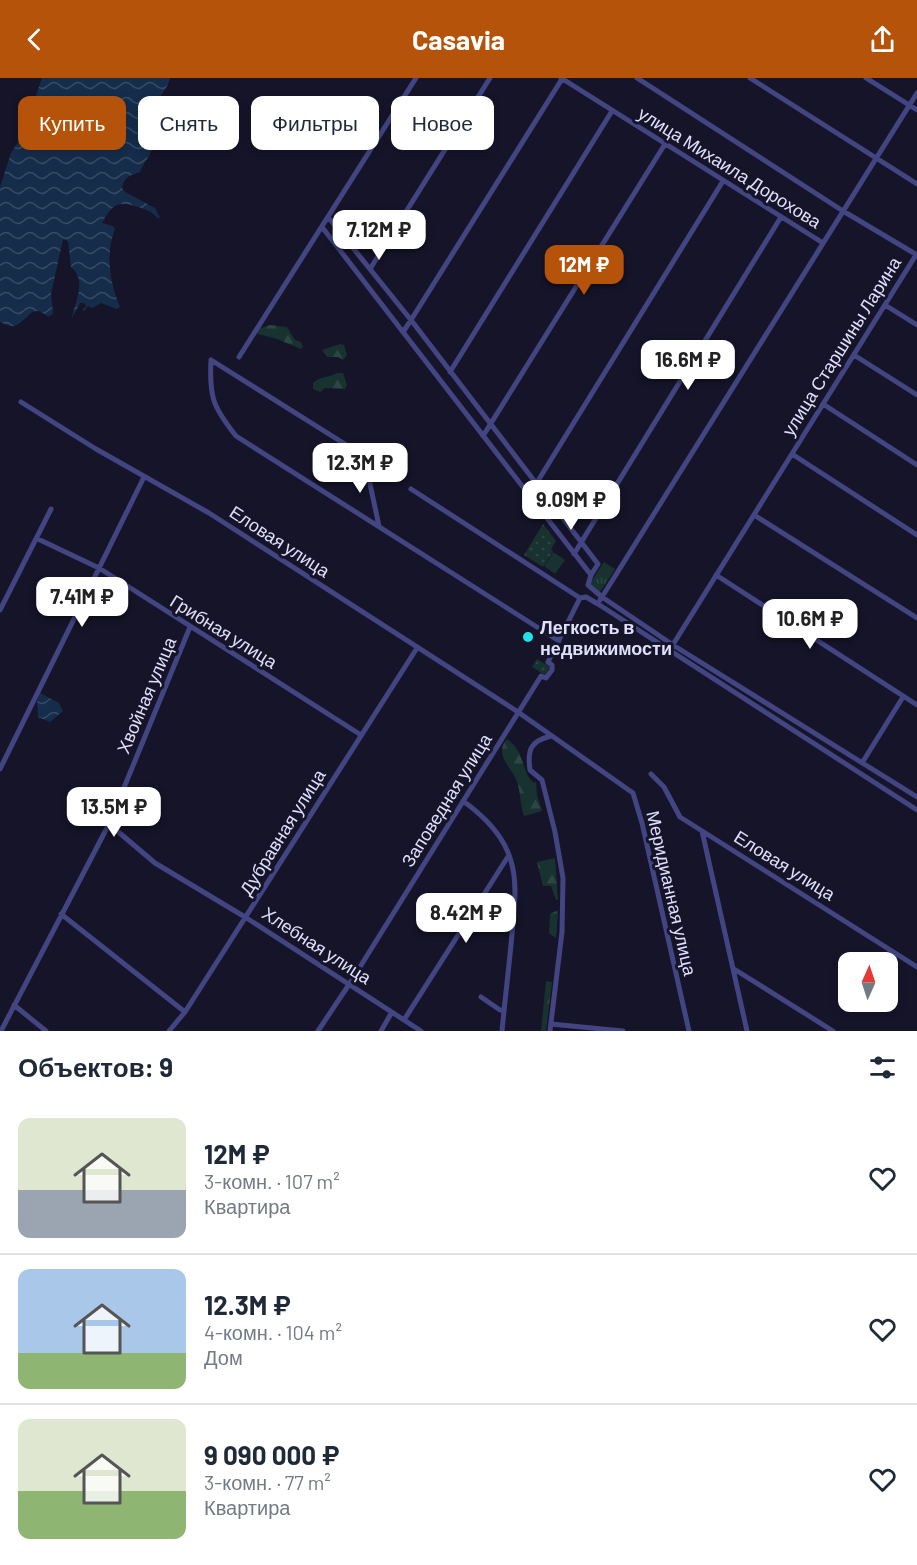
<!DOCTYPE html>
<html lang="ru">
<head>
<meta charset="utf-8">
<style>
  :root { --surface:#fff; --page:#f6f6f7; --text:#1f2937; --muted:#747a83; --line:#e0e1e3; --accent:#b45309 }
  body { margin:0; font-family:Barlow,sans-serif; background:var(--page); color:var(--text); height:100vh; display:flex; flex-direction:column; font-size:22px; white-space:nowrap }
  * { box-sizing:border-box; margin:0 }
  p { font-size:20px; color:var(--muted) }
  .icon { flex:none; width:33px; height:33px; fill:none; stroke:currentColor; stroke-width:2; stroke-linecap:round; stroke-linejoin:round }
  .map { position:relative; height:953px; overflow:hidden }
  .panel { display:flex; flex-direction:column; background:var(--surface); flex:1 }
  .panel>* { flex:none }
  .guide { position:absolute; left:18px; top:18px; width:600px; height:54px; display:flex; gap:12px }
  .needle { width:39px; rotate:3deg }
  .tools { position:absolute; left:838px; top:874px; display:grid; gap:12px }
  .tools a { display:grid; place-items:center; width:60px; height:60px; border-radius:12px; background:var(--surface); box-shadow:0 3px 9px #0003; font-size:30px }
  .price { position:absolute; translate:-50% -51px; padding:0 14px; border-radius:12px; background:#fff; color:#222; font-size:20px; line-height:39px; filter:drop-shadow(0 2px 3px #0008) }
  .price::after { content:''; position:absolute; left:50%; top:36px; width:18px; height:14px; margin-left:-9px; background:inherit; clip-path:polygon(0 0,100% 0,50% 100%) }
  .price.selected { background:var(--accent); color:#fff }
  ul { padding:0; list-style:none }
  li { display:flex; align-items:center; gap:18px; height:150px; padding:0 18px }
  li+li { border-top:2px solid var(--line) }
  li span { display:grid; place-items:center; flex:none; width:168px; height:120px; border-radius:12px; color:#555 }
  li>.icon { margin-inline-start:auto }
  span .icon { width:72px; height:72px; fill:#fffc; stroke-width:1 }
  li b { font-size:26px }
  h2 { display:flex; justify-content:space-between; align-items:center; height:72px; padding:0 18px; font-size:26px }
  .chip { padding:0 21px; border-radius:12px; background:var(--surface); box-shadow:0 3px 9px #0003; font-size:21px; line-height:54px }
  .chip.selected { background:var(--accent); color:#fff }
  header { display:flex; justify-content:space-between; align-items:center; height:78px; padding:0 18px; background:var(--accent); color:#fff; font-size:27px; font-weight:700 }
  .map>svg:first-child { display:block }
  .grass { fill:url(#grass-tufts) }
  .forest { fill:url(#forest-firs) }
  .park { fill:url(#park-dots) }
  .garden { fill:#17322f }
  .water { fill:url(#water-waves) }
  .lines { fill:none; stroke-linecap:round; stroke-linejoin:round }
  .minor { stroke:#434583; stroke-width:5 }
  .poi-dot { fill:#1ee2e8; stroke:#161429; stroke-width:2 }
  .labels { text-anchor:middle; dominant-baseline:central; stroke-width:6; stroke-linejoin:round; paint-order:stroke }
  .street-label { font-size:18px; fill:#e0dffc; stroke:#161429 }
  .poi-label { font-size:18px; font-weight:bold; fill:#e0dffc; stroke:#161429; text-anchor:start }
</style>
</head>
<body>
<header><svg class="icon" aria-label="back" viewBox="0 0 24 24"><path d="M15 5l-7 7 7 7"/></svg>Casavia<svg class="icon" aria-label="share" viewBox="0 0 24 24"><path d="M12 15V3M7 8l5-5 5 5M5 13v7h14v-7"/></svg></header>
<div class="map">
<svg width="917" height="953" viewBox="0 0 917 953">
  <defs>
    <pattern id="grass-tufts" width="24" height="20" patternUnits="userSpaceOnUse" patternTransform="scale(1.5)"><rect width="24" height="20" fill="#17322f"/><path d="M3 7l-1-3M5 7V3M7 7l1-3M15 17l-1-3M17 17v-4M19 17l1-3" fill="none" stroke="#2d4644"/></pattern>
    <pattern id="forest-firs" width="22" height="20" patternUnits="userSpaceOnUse" patternTransform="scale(1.5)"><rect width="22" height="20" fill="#17322f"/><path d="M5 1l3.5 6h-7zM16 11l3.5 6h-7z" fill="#2d4644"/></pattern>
    <pattern id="park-dots" width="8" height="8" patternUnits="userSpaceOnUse" patternTransform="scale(1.5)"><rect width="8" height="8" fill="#17322f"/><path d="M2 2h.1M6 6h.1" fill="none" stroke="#2d4644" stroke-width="1.8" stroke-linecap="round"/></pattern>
    <pattern id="water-waves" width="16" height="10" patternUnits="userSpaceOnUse" patternTransform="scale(1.5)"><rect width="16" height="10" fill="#152d4b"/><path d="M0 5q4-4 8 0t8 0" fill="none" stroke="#374b66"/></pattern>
  </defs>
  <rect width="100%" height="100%" fill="#161429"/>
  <path class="grass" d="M 604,484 L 615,491 L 600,514 L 591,509 L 591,504 Z"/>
  <path class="forest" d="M 270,247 L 287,249 L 295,262 L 301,264 L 303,269 L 301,271 L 277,261 L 258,256 L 258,251 Z
    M 340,266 L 344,267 L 347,277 L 343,282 L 338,279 L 327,279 L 322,272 Z
    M 337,295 L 343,295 L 347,307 L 345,311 L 325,310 L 320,314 L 313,311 L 313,305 C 320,298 329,300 337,295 Z
    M 507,661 C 526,674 521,695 534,705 L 536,704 L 537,717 L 542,733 L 524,738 C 520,727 521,715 517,704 C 512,689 493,677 507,661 Z
    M 555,780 L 558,822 L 556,822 L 551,808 L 543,808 L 537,784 Z
    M 558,832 L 558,835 L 556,860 L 549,855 L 550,836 Z
    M 546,903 L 552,904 L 546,953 L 541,953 Z"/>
  <path class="park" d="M 543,446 L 556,463 L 551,471 L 553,473 L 543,489 L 524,477 Z
    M 537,581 L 550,589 L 545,597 L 532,589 Z"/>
  <path class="garden" d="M 553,474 L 565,482 L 555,496 L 544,488 Z"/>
  <path class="water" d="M 42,0 L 170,0 C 168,12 157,18 157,30 L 173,50 L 171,56 C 154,57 156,66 149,78 C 146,83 142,88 140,94 C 130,98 124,98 122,110 L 125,114 L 155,130 L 160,140 L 157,140 C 153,134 147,132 141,130 C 120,123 113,124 102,145 L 113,148 L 115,151 C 105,174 110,207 120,229 L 117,231 L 101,225 L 92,230 L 88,228 L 84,233 L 83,230 L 84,231 L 86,228 L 84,225 L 80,225 L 72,240 C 74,225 88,203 71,189 L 68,163 L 63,161 L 51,216 L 53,236 L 48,239 C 31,223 29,243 14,248 C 10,249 5,246 0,244 L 0,109 L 11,75 L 22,58 Z
    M 40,615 L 59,625 L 63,633 L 50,644 L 38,639 L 37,624 Z"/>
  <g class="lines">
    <path class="minor" d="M 561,0 L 823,165
      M 637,0 L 843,133 L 917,177
      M 750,0 L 917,106
      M 866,0 L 917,32
      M 328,139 L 411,242 L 562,1
      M 322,149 L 403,254
      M 370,191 L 490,0
      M 885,227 L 917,247
      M 854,277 L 917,317
      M 239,279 L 416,0
      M 450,294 L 612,33
      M 21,324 L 96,371 L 209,435 L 518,634 L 633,715 L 642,745 L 689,953
      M 823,326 L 917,387
      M 483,358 L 665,66
      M 792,376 L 917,457
      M 536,406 L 723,103
      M 411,411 L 580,520
      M 754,437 L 917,540
      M 379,448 L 364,378 L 211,282 C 209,319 213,329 236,358 L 559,563
      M 38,461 L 99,490 L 361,657
      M 574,476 L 781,139
      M 591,497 L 403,254 L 411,242 L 598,486 L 591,497 L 588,507 L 602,519 L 917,15
      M 716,497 L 917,627
      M 600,522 L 602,519 L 673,567 L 917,719
      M 0,532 L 51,431
      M 669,573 L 916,177
      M 862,685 L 903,619
      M 0,691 L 144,399
      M 651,696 L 664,709 L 680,739 L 917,889
      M 463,723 C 484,738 504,758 511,783 C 518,806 514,833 512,856 C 509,889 505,921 502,953
      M 109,746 L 155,785 L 245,839 L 421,953
      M 702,753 L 747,953
      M 61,836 L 185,934
      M 734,891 L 833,953
      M 481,919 L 500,932 L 504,932
      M 14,927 L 46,953
      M 404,942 L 509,777
      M 551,946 L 623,953
      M 1,953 L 109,746 L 190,549
      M 169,953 L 185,934 L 417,570
      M 318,953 L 350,905 L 541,598 L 546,600 L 552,592 L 552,587 L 548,584 L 580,520 L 586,519 L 598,526 L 917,732
      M 381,953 L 392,934
      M 550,953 L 562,854 L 563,800 L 555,754 L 542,702 L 530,692 C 527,671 531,663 551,658"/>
  </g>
  <circle class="poi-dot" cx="528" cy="559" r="6"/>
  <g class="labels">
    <g class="street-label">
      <text transform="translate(730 89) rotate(32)">улица Михаила Дорохова</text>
      <text transform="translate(841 268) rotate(-58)">улица Старшины Ларина</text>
      <text transform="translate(280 463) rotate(33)">Еловая улица</text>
      <text transform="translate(224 553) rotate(32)">Грибная улица</text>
      <text transform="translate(146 617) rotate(-67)">Хвойная улица</text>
      <text transform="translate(446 722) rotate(-58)">Заповедная улица</text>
      <text transform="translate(282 754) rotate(-58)">Дубравная улица</text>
      <text transform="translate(785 787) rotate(32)">Еловая улица</text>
      <text transform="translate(672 815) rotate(77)">Меридианная улица</text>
      <text transform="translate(317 867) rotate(33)">Хлебная улица</text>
    </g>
    <g class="poi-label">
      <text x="540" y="549">Легкость в<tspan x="540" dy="21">недвижимости</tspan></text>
    </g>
  </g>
</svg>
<div class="tools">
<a><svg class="needle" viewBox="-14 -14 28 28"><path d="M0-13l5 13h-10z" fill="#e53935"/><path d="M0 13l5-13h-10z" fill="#747a83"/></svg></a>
</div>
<b class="price" style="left:379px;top:183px">7.12M ₽</b>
<b class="price selected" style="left:584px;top:218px">12M ₽</b>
<b class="price" style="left:688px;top:313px">16.6M ₽</b>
<b class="price" style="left:360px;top:416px">12.3M ₽</b>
<b class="price" style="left:571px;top:453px">9.09M ₽</b>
<b class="price" style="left:82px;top:550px">7.41M ₽</b>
<b class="price" style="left:810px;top:572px">10.6M ₽</b>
<b class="price" style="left:114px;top:760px">13.5M ₽</b>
<b class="price" style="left:466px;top:866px">8.42M ₽</b>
<div class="guide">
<a class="chip selected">Купить</a>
<a class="chip">Снять</a>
<a class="chip">Фильтры</a>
<a class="chip">Новое</a>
</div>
</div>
<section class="panel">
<h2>Объектов: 9<svg class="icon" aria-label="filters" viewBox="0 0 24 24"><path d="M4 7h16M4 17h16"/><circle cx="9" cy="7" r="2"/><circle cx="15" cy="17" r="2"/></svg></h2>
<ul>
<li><span style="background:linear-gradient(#dfe7d0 60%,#9aa5b1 0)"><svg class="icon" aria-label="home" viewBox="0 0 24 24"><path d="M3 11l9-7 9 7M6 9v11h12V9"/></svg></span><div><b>12M ₽</b><p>3-комн. · 107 m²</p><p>Квартира</p></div><svg class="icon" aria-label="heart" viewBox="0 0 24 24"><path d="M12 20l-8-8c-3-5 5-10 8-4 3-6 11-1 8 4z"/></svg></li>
<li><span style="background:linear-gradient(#a9c7e8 70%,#8fb573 0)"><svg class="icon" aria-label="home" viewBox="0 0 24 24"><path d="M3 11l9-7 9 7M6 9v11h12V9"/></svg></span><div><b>12.3M ₽</b><p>4-комн. · 104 m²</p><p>Дом</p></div><svg class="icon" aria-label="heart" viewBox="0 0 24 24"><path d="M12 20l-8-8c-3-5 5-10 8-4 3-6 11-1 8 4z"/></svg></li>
<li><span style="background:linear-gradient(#dfe7d0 60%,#8fb573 0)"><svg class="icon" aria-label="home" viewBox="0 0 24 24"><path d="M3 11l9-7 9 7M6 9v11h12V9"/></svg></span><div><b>9 090 000 ₽</b><p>3-комн. · 77 m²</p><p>Квартира</p></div><svg class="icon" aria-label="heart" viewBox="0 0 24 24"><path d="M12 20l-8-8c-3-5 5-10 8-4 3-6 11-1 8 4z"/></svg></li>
</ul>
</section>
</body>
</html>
